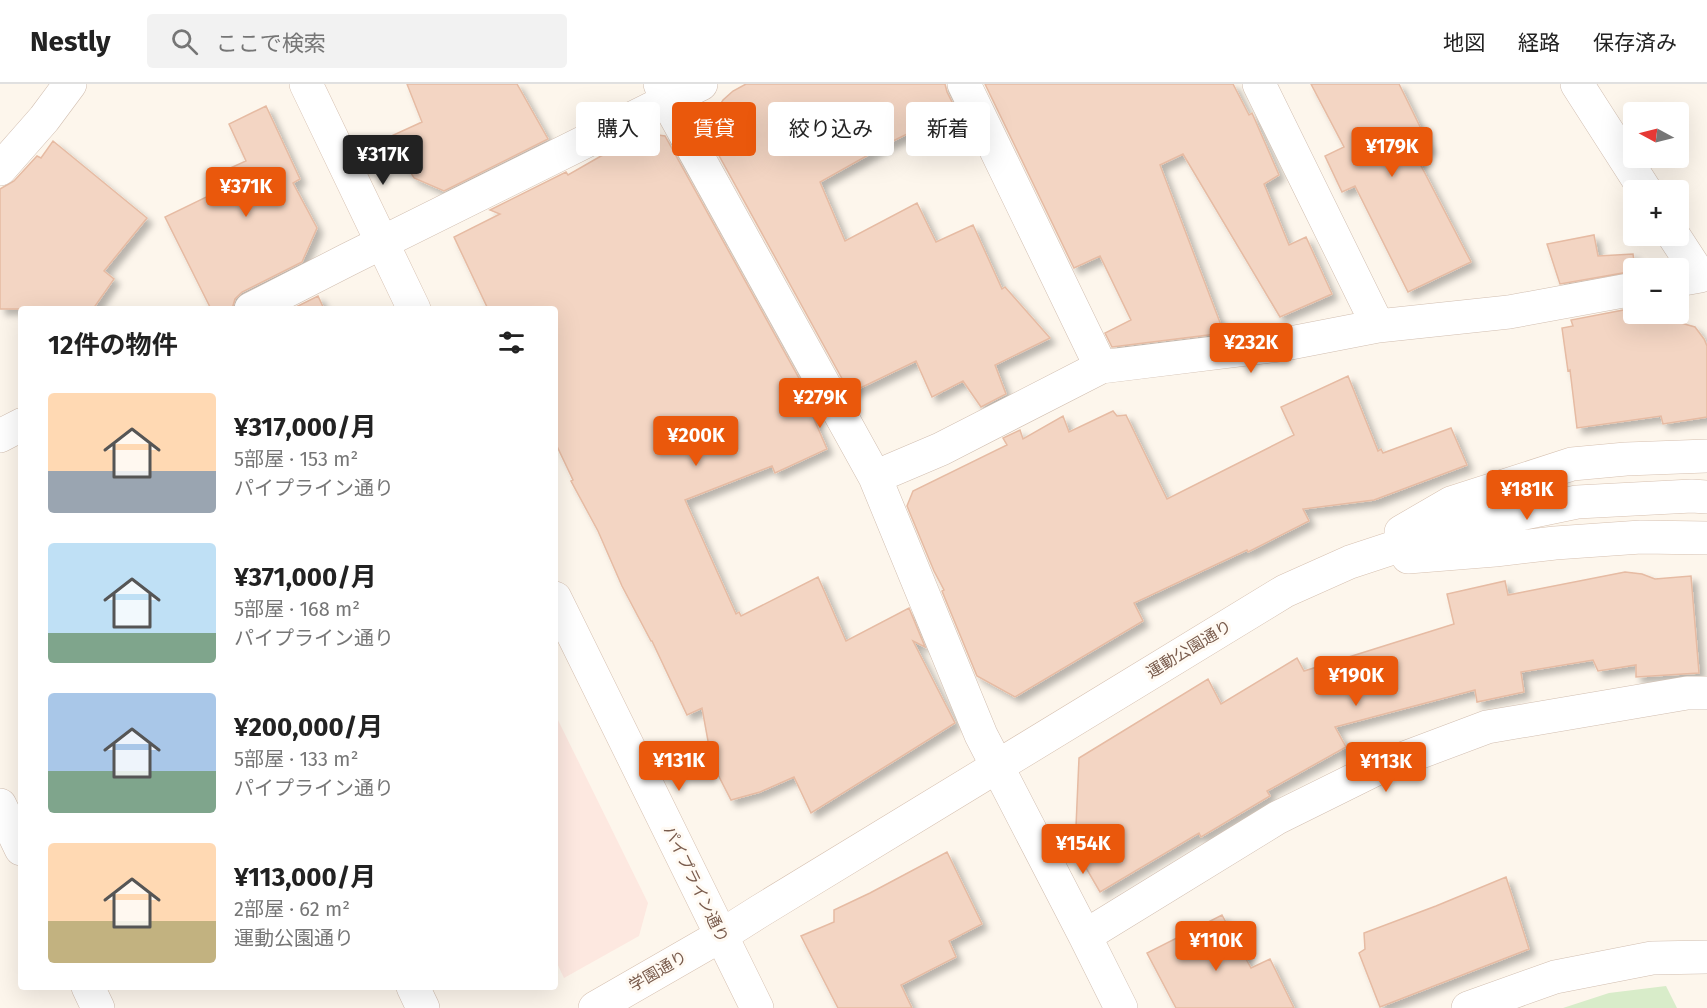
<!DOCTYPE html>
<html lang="ja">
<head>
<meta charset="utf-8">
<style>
  :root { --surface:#fff; --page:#f2f2f2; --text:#222; --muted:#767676; --line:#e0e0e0; --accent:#ea580c }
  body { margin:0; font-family:"Fira Sans","Noto Sans JP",sans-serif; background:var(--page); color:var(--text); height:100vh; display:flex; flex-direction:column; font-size:22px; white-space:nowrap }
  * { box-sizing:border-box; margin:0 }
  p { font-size:20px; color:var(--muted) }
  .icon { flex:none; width:33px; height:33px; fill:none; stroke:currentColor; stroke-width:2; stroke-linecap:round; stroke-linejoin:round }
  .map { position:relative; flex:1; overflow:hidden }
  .side { position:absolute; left:18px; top:222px; width:540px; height:684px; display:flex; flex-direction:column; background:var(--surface); border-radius:6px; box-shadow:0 6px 24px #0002 }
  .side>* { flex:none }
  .guide { position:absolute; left:576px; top:18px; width:570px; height:54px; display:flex; gap:12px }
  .needle { width:39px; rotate:277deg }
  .buttons { position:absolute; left:1623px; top:18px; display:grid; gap:12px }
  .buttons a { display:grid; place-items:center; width:66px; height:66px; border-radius:6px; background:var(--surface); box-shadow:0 6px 24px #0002; font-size:30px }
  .price { position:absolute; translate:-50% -51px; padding:0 14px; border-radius:6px; background:var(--accent); color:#fff; font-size:20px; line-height:39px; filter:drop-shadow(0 2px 3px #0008) }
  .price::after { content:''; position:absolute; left:50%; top:36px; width:18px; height:14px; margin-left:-9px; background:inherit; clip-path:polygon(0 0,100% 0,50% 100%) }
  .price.on { background:#222; color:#fff }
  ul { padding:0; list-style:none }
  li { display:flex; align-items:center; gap:18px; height:150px; padding:0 30px }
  li span { display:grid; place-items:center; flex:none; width:168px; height:120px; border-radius:6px; color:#555 }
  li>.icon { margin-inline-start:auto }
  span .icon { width:72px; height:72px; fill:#fffc; stroke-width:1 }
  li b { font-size:26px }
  h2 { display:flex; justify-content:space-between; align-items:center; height:72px; padding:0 30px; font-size:26px }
  .pill { padding:0 21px; border-radius:6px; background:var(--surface); box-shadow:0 6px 24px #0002; font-size:21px; line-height:54px }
  .pill.on { background:var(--accent); color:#fff }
  header { display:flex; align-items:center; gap:36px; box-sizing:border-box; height:84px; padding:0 30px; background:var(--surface); border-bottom:2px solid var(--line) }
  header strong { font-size:28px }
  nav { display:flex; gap:33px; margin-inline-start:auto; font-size:21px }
  .search { width:420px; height:54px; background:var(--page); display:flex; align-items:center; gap:15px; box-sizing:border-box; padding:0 21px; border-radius:6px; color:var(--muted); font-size:22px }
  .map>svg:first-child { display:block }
  .commercial { fill:#fde8e0 }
  .green { fill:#d8ecc9 }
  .building { fill:#f3d5c3; stroke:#e6bba3; stroke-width:1.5; filter:url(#shadow) }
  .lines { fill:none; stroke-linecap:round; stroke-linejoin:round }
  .street-casing { stroke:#d1beb0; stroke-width:34 }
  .secondary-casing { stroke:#d6c0b0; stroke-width:34 }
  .street { stroke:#fff; stroke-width:33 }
  .secondary { stroke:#fff; stroke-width:33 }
  .labels { text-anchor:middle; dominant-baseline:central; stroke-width:6; stroke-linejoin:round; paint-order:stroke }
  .street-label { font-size:16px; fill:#7a5c4d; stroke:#fffaf3 }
</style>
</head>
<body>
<header>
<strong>Nestly</strong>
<div class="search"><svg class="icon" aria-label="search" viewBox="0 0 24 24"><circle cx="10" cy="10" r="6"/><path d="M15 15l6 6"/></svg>ここで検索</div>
<nav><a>地図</a><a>経路</a><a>保存済み</a></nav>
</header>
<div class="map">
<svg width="1707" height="924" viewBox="0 0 1707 924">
  <defs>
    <filter id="shadow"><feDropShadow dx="5.5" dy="5.5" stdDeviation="3" flood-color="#0004"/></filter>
  </defs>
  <rect width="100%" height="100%" fill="#fdf6ec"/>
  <path class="commercial" d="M 555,630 L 648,819 L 639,852 L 564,894 L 555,875 Z"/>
  <path class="green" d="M 1666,902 L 1677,924 L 1563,924 L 1609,909 Z"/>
  <path class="building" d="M 407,0 L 517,0 L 548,55 L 444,107 L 414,94 L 389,53 L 422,38 Z
    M 746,0 L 945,0 L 947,8 L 956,26 L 895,56 L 820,98 L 845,157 L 917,119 L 936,158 L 973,141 L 1002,205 L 1005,203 L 1050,254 L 995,281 L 1006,310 L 981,323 L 963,297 L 932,313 L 916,277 L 850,309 L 711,57 L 716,27 L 723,16 L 733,7 Z
    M 985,0 L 1233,0 L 1249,31 L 1252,29 L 1279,91 L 1264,100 L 1289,161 L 1306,153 L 1332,210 L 1280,233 L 1183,70 L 1160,81 L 1224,249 L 1112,263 L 1105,249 L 1131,236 L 1100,172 L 1074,184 Z
    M 1311,0 L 1399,0 L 1431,65 L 1416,72 L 1471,178 L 1408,208 L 1355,102 L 1342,108 L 1325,72 L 1344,63 Z
    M 266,22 L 300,95 L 293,99 L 317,144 L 302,178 L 242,208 L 235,215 L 232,225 L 211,225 L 165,133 L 221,106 L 215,91 L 246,77 L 229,40 Z
    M 651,50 L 665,52 L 816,325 L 811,328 L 827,365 L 775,389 L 772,382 L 685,416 L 736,530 L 739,528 L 741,532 L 818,493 L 846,557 L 909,524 L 925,563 L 913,557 L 955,639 L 811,729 L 794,693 L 760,708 L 731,716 L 712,679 L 702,624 L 687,631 L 652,557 L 651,557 L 622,502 L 598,447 L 571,397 L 573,396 L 555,358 L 555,225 L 488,225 L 454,153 L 500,130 L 490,126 L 566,88 L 568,91 L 601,72 Z
    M 53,57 L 147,134 L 104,187 L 114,195 L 93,225 L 0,225 L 0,105 L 14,97 L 37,72 L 41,74 Z
    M 1594,151 L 1598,172 L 1633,170 L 1635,184 L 1634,187 L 1560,200 L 1547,160 Z
    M 318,212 L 324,225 L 292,225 Z
    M 1634,224 L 1634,230 L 1641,230 L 1641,233 L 1674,237 L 1695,243 L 1704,255 L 1707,262 L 1707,333 L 1663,340 L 1661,332 L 1577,344 L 1570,286 L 1568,287 L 1562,244 L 1573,242 L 1571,236 Z
    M 1348,292 L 1378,367 L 1381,365 L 1383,369 L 1451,344 L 1467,381 L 1374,416 L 1303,425 L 1309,437 L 1248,468 L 1247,466 L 1134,519 L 1143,537 L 1015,613 L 977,592 L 942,507 L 944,506 L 934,487 L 907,422 L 913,407 L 1007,361 L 1003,354 L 1020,346 L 1023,355 L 1063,332 L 1069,348 L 1113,327 L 1117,332 L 1126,331 L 1167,415 L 1294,351 L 1281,323 Z
    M 1625,488 L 1642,490 L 1655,495 L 1691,492 L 1699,589 L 1636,593 L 1636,581 L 1598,587 L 1593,576 L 1521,588 L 1524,608 L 1477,618 L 1475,606 L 1335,643 L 1346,663 L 1267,707 L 1270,712 L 1201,753 L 1199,749 L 1100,808 L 1075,765 L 1079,674 L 1208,595 L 1221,620 L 1297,574 L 1304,587 L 1454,540 L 1447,510 L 1505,497 L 1508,511 Z
    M 947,768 L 982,840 L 949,857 L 956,873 L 901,901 L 912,924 L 838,924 L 801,852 L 834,838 L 834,826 L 870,809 Z
    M 1506,793 L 1529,865 L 1380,923 L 1359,869 L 1365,865 L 1364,849 L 1436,822 Z
    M 1222,831 L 1251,884 L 1270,875 L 1294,924 L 1176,924 L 1147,869 Z"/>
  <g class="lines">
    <defs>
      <path id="street" d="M 660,0 L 667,17 L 875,393 L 981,651 L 1085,852 L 1121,924
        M 964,0 L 1101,283
        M 1259,0 L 1378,242
        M 1577,0 L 1645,106
        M 0,85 L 44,35 L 70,0
        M 1674,152 L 1700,192 L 1678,196
        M 251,225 L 347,176 L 701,0
        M 0,352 L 21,341
        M 875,393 L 941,365 L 1101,283 L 1280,261 L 1378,242 L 1509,228 L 1634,205
        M 0,721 L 21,765
        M 1085,852 L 1277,734 L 1378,684 L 1487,643 L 1687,609 L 1707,609
        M 88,903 L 98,924
        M 413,903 L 423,924
        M 1468,924 L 1555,893 L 1652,874 L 1707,873"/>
      <path id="secondary" d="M 306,0 L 414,225
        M 1401,448 L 1451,419 L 1572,380 L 1626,375 L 1707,372
        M 1408,473 L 1495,466 L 1555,459 L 1641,453 L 1707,454
        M 555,514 L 757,924
        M 595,924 L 722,851 L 760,827 L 1285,507 L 1350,478 L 1432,451 L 1511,432 L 1577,418 L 1692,412 L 1707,413"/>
    </defs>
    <use href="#street" class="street-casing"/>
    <use href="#secondary" class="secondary-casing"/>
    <use href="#street" class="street"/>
    <use href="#secondary" class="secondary"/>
  </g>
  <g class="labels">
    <g class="street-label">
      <text transform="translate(1189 565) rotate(-31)">運動公園通り</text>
      <text transform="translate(696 800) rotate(64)">パイプライン通り</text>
      <text transform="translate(658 887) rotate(-30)">学園通り</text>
    </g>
  </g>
</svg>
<div class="buttons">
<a><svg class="needle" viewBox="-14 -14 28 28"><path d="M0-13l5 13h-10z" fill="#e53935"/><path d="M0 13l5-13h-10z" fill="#767676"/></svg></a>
<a>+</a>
<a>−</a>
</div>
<b class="price" style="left:1392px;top:94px">¥179K</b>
<b class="price on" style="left:383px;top:102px">¥317K</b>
<b class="price" style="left:246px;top:134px">¥371K</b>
<b class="price" style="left:1251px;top:290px">¥232K</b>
<b class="price" style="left:820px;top:345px">¥279K</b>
<b class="price" style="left:696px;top:383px">¥200K</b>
<b class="price" style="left:1527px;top:437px">¥181K</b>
<b class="price" style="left:1356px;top:623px">¥190K</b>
<b class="price" style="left:679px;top:708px">¥131K</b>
<b class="price" style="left:1386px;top:709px">¥113K</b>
<b class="price" style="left:1083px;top:791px">¥154K</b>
<b class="price" style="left:1216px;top:888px">¥110K</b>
<div class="guide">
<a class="pill">購入</a>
<a class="pill on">賃貸</a>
<a class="pill">絞り込み</a>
<a class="pill">新着</a>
</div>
<section class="side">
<h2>12件の物件<svg class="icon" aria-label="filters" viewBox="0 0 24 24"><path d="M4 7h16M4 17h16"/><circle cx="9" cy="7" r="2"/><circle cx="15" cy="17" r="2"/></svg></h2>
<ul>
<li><span style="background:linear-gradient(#ffd9b3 65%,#9aa5b1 0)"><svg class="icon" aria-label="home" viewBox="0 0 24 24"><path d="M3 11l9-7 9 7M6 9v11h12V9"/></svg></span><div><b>¥317,000/月</b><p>5部屋 · 153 m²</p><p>パイプライン通り</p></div></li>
<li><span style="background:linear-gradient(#bfe0f5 75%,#7fa58c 0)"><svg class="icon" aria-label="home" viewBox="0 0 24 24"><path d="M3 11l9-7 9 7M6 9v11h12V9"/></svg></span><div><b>¥371,000/月</b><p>5部屋 · 168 m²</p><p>パイプライン通り</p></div></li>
<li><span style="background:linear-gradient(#a9c7e8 65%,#7fa58c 0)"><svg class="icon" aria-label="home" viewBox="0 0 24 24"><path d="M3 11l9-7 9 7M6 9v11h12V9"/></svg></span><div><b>¥200,000/月</b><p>5部屋 · 133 m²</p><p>パイプライン通り</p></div></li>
<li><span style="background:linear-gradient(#ffd9b3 65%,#c2b280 0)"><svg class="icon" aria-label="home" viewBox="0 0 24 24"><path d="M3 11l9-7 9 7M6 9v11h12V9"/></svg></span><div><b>¥113,000/月</b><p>2部屋 · 62 m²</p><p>運動公園通り</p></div></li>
</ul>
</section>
</div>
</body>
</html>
